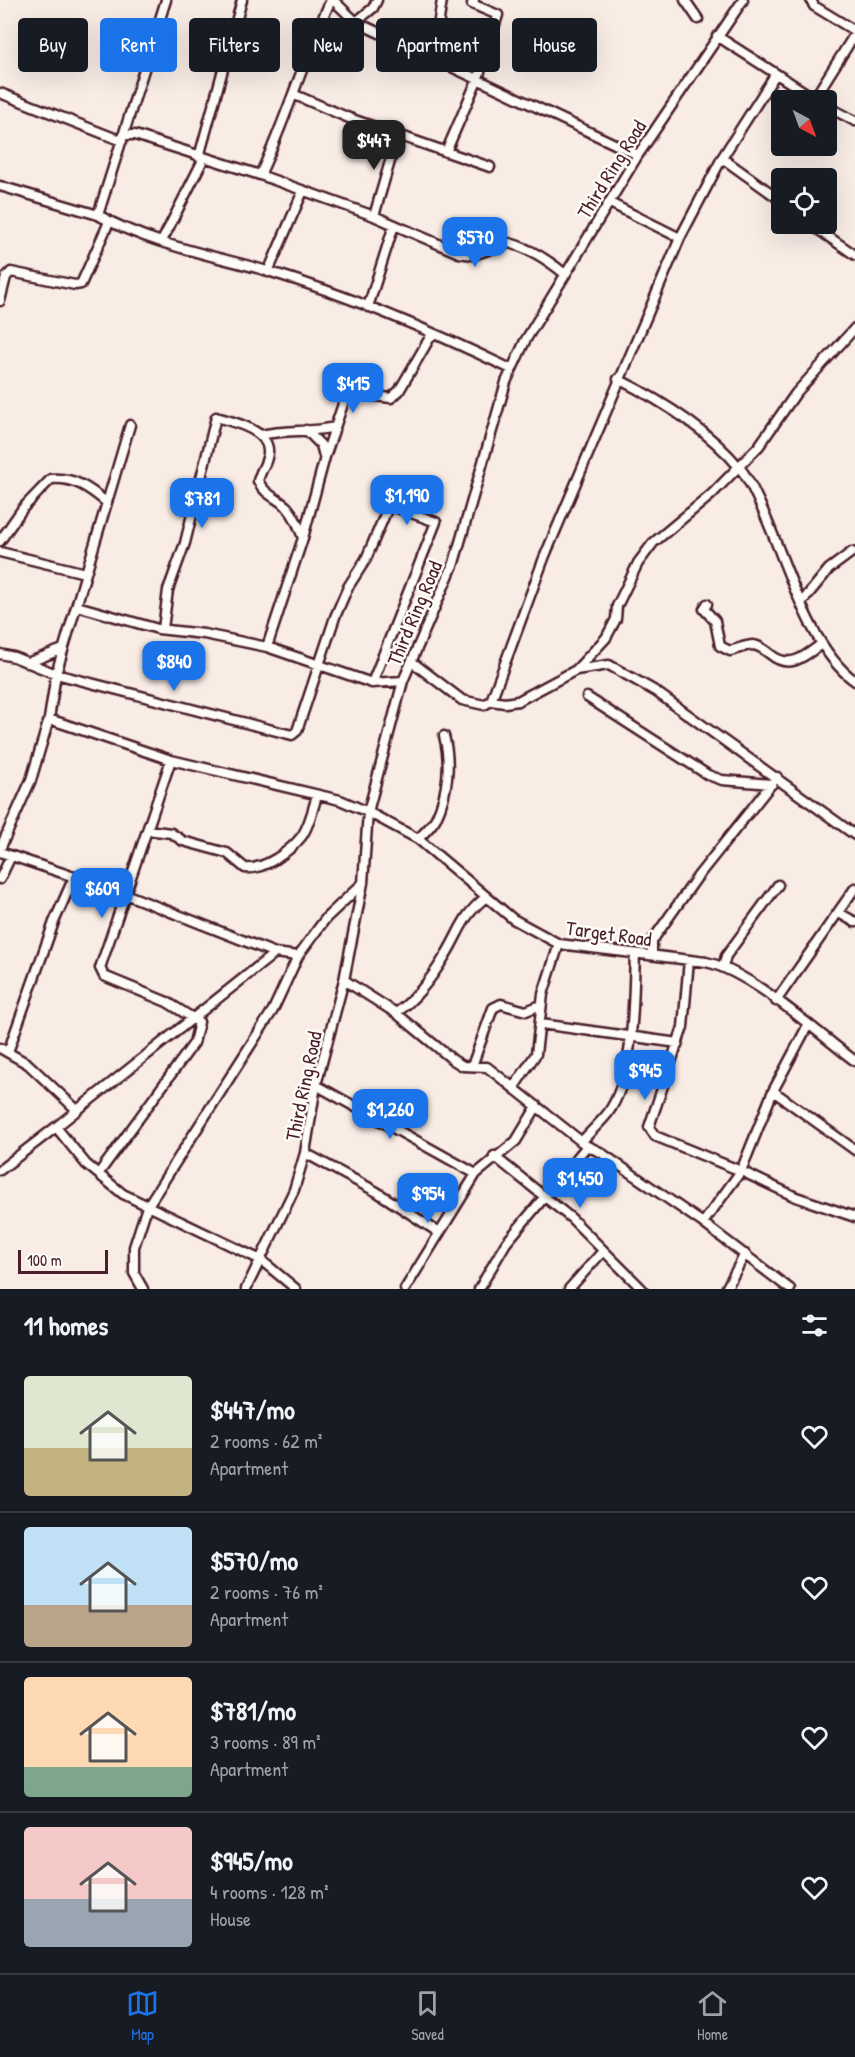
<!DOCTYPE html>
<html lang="en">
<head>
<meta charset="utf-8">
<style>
  :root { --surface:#171b24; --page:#20242c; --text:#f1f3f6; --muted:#9ea1a6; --line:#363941; --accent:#1a73e8 }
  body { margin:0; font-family:"Patrick Hand",sans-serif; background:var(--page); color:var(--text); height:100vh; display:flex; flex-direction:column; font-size:22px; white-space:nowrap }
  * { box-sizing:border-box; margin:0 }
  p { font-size:20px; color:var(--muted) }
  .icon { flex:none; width:33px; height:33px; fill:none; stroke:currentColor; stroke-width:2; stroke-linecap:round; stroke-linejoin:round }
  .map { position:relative; height:1289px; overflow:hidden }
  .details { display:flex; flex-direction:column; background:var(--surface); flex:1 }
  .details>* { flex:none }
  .banner { position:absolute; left:18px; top:18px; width:819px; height:54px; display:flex; gap:12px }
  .needle { width:39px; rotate:139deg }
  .controls { position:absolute; left:771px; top:90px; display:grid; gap:12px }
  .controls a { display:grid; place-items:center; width:66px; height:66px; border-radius:6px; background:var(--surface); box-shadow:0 6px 24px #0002; font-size:30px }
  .scale { position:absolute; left:18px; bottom:15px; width:90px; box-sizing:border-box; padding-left:6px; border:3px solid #4a1f2b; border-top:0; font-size:16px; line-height:21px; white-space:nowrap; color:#4a1f2b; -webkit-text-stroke:4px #fdfcf7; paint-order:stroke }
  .price { position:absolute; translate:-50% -51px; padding:0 14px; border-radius:12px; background:var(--accent); color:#fff; font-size:20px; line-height:39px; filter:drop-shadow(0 2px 3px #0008) }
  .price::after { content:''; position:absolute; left:50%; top:36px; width:18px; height:14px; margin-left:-9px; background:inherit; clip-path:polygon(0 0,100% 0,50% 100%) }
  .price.current { background:#222; color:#fff }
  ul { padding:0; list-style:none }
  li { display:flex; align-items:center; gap:18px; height:150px; padding:0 24px }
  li+li { border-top:2px solid var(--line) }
  li span { display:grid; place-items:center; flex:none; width:168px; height:120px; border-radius:6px; color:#555 }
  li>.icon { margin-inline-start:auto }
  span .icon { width:72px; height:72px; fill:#fffc; stroke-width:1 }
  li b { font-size:26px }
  h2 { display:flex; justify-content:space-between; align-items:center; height:72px; padding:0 24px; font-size:26px }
  .pill { padding:0 21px; border-radius:6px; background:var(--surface); box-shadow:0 6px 24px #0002; font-size:21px; line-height:54px }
  .pill.current { background:var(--accent); color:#fff }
  .tab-bar { display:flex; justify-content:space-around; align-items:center; height:84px; border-top:2px solid var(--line); background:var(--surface); font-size:16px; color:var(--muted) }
  .tab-bar a { display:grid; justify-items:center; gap:3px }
  .tab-bar .current { color:var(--accent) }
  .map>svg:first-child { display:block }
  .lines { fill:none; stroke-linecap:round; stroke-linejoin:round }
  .minor-casing { stroke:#4a1f2b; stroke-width:13 }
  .minor { stroke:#fdfcf7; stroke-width:8 }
  .labels { text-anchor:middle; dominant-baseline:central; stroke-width:5; stroke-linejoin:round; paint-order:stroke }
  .street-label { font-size:20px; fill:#4a1f2b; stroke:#fdfcf7 }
</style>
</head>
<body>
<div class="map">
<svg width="855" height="1289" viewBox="0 0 855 1289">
  <rect width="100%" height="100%" fill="#f8ece5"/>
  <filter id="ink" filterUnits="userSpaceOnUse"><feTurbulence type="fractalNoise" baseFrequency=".0167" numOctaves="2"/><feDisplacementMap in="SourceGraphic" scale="12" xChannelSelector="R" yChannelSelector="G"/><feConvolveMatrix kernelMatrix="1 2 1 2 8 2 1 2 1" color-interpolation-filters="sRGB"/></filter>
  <g filter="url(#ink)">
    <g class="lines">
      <defs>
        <path id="minor" d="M 166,0 L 98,215 C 151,245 213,255 271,272 C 353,297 434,332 511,369
          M 333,0 L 356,22 L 638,155
          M 685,0 L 698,19
          M 811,0 L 814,6 L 855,31
          M 356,22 L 373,8 L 377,0
          M 717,36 L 817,100
          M 433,60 L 442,0
          M 0,93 L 122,141
          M 295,95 L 349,118 L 490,167
          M 814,99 L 855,34
          M 826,106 L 855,121
          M 124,135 L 135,135 L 260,175 L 374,216 L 459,253 L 473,255 L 509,243 C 530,248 548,260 565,274
          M 446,152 L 478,78 L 498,15 L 472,4 L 474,0
          M 199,157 L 242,0
          M 722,158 L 782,201
          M 260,175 C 287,118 304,57 331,0
          M 0,186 L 98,215
          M 610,203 L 680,238
          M 374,216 L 398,134
          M 810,224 L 855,255
          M 162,241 L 204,158
          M 268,272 L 303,191
          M 0,301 L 6,277 L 11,272 L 75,285 L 81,284 L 109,222
          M 368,307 L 394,225
          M 618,379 C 662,401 707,429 739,467 C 748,477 754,491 759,502 C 785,556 807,647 855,681
          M 306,430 L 321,445 L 324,456
          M 261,435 C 286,429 310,433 335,427
          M 0,541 L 23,508 L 51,479 C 74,477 89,488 106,502
          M 0,552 L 85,573
          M 801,603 L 829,569 L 852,552
          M 707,604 L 704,609 L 715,621 L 720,646 L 730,651 C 738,649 746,645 753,645 C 761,646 764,650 770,654 C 789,670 804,657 820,645
          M 77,606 L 158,629 L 204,634 L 267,647 L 372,683 L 403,681
          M 163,629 L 168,590 L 185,543 L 216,417 C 234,422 270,430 268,453 C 267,464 260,471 258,481 C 265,495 276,497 287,507 C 295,516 299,527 303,538
          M 267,647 L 303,538 L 325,457 L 345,398 L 349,393 L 391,398 L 399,391 L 432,334
          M 0,654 L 14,657 L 56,674 L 292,735 L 297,731 L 335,617 L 348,587 L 366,559 L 389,505 L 436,522 L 372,683
          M 412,662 L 462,700 L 484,705 L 491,701 L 505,703 L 518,701 L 576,670 L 609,665 L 655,691 L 855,835
          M 27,663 L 63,649
          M 577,669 L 606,638 L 616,619 L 617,606 L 638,563 L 653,543 L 711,495 L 759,446 L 796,393 L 855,328
          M 587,697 L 708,775 L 722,780 L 772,784
          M 491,701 L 544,558 L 680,238 L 722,158 L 775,75
          M 49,719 L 171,760 L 340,800 L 368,812 L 418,839 L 513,919 L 559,944 L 706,962 C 752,972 816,1032 855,1061
          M 147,830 L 171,833 L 183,841 L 227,853 L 245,868 C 265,870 290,851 302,836 C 310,824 313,809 317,795
          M 418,839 C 424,833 432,826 436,818 C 448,793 451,762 444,736
          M 0,849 L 31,780 L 49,719 L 56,674 L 130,425
          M 0,852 L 125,894 L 275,953 L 298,956 L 326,918 L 363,883
          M 0,879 L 11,856
          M 839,913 L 855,922
          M 652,955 L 652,941 L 698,876 L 777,777
          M 689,960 L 683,1027 L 649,1127 L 655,1136 L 741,1171 L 796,1197 L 855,1217
          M 723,967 L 726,956 L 778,885
          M 344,980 L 396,1013 L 453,1060 L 463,1066 L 487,1067 L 587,1146 L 600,1152 L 703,1223 L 790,1289
          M 776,1001 L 855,888
          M 396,1013 C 416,999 433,976 445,956 C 460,932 462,916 485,898
          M 541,1024 L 678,1043
          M 0,1048 L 28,1064 L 77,1110
          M 8,1052 L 54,922 L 74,877
          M 472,1066 L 493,1008 L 501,1004 L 526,1011 L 541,1005
          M 316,1085 L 476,1174
          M 514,1087 L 536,1054 L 543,994 L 559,944
          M 773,1091 L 855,1150
          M 56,1127 L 275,953
          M 583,1140 C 591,1131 601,1122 608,1113 C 635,1075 633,1000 635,954
          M 305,1153 L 377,1192 L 438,1232
          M 494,1156 L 571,1218 L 642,1289
          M 0,1170 L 56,1127 L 86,1164 L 123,1194 L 261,1260 L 296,1289
          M 99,1173 L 194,1043 L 199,1022 L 167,1002 L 104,976 L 100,968 L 171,760
          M 703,1223 L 741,1171 L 773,1091 L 808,1025
          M 143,1289 L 134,1273 L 134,1247 L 147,1207 L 273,1010 L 298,956
          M 246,1289 L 294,1190 L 305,1153 L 316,1085 L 344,980 L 363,883 L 368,812 L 403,681 L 454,563 L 506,382 L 525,341 L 638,155 L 743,0
          M 405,1289 L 476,1174 L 516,1141 L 537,1106
          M 479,1289 L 506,1243 L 587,1146
          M 569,1289 L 603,1251
          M 726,1289 L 745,1254"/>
      </defs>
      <use href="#minor" class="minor-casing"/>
      <use href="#minor" class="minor"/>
    </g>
  </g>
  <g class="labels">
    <g class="street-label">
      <text transform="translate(611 169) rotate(-58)">Third Ring Road</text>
      <text transform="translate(414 613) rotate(-67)">Third Ring Road</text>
      <text transform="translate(609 933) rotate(8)">Target Road</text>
      <text transform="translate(303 1086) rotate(-78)">Third Ring Road</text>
    </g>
  </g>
</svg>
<div class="controls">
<a><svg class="needle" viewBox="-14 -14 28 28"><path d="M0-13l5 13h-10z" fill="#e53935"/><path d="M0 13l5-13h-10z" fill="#9ea1a6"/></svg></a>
<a><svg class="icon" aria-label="locate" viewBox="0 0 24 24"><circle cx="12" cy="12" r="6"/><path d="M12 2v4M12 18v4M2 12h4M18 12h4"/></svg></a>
</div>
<div class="scale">100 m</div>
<b class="price current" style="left:374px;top:171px">$447</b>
<b class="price" style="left:475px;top:268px">$570</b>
<b class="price" style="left:353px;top:414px">$415</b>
<b class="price" style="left:407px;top:526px">$1,190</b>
<b class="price" style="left:202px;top:529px">$781</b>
<b class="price" style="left:174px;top:692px">$840</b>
<b class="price" style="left:102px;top:919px">$609</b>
<b class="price" style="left:645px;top:1101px">$945</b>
<b class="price" style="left:390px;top:1140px">$1,260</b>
<b class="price" style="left:580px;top:1209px">$1,450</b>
<b class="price" style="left:428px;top:1224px">$954</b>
<div class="banner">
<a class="pill">Buy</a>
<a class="pill current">Rent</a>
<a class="pill">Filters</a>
<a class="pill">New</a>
<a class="pill">Apartment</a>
<a class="pill">House</a>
</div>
</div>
<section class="details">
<h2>11 homes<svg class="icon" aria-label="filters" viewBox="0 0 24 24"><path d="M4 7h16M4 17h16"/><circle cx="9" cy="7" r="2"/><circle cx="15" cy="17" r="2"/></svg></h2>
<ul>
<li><span style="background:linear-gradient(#dfe7d0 60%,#c2b280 0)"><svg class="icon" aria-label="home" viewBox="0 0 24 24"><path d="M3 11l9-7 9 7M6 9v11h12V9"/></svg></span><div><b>$447/mo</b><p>2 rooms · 62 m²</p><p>Apartment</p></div><svg class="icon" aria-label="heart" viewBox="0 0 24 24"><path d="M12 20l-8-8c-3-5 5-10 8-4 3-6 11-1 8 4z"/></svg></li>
<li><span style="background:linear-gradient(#bfe0f5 65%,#b9a48a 0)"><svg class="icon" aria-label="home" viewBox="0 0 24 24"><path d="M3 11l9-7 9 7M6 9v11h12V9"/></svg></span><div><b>$570/mo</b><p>2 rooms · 76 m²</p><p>Apartment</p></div><svg class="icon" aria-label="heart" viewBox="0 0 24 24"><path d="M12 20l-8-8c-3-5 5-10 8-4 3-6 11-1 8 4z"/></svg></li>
<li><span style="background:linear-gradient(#ffd9b3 75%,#7fa58c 0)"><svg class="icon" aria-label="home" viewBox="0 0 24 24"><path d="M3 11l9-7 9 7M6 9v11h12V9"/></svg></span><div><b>$781/mo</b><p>3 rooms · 89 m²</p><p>Apartment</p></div><svg class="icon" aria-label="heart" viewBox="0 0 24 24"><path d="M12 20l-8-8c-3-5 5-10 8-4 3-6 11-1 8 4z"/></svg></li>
<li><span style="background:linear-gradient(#f6c9c9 60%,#9aa5b1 0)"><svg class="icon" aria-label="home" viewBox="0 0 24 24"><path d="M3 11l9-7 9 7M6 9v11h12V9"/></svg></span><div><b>$945/mo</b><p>4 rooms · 128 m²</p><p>House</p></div><svg class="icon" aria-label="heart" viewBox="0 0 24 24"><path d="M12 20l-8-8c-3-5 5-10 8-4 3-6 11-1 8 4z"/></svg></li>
</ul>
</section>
<nav class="tab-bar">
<a class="current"><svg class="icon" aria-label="map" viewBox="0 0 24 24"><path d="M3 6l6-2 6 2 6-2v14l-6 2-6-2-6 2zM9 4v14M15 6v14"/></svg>Map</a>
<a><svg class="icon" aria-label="saved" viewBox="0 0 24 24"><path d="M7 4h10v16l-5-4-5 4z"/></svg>Saved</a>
<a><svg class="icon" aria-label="home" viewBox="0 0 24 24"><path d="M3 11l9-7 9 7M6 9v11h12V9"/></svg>Home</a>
</nav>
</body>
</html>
